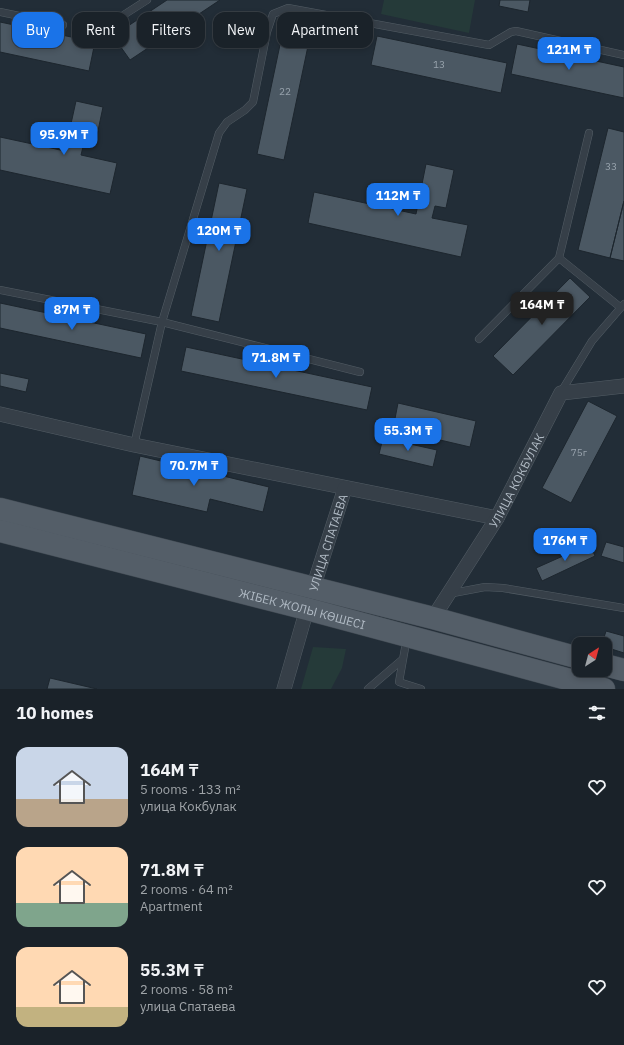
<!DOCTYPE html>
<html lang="en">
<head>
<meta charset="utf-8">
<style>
  :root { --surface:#1a2229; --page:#272f35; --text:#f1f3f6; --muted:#9fa4a8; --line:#383f46; --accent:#1a73e8 }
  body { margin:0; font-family:"IBM Plex Sans",sans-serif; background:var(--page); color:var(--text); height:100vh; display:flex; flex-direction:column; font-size:15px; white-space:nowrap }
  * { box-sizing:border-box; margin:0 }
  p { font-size:13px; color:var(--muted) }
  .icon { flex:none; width:22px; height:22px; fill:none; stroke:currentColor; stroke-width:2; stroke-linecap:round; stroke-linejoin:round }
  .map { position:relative; height:689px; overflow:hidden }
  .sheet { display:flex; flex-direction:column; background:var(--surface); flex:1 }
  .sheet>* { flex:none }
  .banner { position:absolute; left:12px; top:12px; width:400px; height:36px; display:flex; gap:8px }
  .needle { width:26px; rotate:36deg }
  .controls { position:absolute; left:572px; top:637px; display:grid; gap:8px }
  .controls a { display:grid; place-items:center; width:40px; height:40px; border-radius:8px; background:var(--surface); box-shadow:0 2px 6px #0003,0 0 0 1px var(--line); font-size:20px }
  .price { position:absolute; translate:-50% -34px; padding:0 9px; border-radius:8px; background:var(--accent); color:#fff; font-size:13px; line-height:26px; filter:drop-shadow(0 1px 2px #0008) }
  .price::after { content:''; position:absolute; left:50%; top:24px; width:12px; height:9px; margin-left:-6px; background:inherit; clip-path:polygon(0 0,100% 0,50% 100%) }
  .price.active { background:#222; color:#fff }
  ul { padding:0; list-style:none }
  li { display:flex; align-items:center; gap:12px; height:100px; padding:0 16px }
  li span { display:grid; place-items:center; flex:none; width:112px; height:80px; border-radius:12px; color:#555 }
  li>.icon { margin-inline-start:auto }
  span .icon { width:48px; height:48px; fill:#fffc; stroke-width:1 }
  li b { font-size:17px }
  h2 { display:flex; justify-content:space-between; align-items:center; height:48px; padding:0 16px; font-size:17px }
  .pill { padding:0 14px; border-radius:12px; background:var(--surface); box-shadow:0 2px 6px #0003,0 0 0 1px var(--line); font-size:14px; line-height:36px }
  .pill.active { background:var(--accent); color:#fff }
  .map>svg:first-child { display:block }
  .green { fill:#253a39 }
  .building { fill:#4b5863; stroke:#1d262e }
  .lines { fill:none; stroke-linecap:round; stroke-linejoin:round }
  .service-casing { stroke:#535d65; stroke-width:8 }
  .minor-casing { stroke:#535d65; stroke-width:15 }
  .primary-casing { stroke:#3f4851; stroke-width:23 }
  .service { stroke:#363f48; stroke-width:7 }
  .minor { stroke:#363f48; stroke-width:14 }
  .primary { stroke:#545e68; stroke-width:22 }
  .labels { text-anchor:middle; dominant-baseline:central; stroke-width:3.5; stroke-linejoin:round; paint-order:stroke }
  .number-label { font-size:10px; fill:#97a2ac }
  .street-label { font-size:12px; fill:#b0bac4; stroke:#1b242c }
</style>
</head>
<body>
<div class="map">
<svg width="624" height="689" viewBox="0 0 624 689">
  <rect width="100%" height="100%" fill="#222d37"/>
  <path class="green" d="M 384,0 L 475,0 L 469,33 L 381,14 Z
    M 313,647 L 346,649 L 342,668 L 331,689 L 301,689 Z"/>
  <path class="building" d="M 167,0 L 220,0 L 130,60 L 113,36 Z
    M 500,0 L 530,0 L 528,12 L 499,6 Z
    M 285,21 L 312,27 L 284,160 L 257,154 Z
    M 0,22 L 95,42 L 89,71 L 0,52 Z
    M 377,36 L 507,63 L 501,93 L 371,65 Z
    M 517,44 L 624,67 L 624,98 L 511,74 Z
    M 76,101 L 103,107 L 95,145 L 84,143 L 81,155 L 117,163 L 110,194 L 0,170 L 0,137 L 65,151 Z
    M 608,128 L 624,132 L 624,201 L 610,258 L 578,250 Z
    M 426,164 L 454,170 L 446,208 L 435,206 L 432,218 L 468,225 L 461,257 L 308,223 L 314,192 L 416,214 Z
    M 219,183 L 247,189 L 219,322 L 191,316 Z
    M 624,201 L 624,261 L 610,258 Z
    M 570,278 L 590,297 L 513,375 L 493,356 Z
    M 0,303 L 146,334 L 141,358 L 0,328 Z
    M 186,347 L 372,387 L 367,410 L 181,371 Z
    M 0,373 L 29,379 L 26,392 L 0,386 Z
    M 588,401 L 617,416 L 571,503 L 542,488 Z
    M 398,403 L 476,421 L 470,447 L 393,429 Z
    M 383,438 L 437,450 L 433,467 L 379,454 Z
    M 140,456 L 269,487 L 263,512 L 210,499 L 207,512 L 132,495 Z
    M 606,542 L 624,547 L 624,563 L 601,556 Z
    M 590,544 L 595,556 L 542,581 L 536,568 Z
    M 606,631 L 624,636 L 624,653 L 605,647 L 605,644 L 602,644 Z
    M 50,678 L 97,689 L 47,689 Z"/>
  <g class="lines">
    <defs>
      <path id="service" d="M 0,12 L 63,25
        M 122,16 L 147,0
        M 589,133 L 559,258 L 620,307
        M 0,290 L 162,322 L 360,372
        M 479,339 L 559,258
        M 561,392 L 592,341 L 624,304
        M 134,445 L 162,322 L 219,133 L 227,122 L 245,110 L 253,102 L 267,32 L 273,14 L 288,8 L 489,45 L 511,32 L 516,31 L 624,55
        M 448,594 L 485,587 L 503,588 L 624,608
        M 407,637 L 399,682 L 421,689
        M 368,689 L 403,659"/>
      <g id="minor">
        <path d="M 0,414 L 134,445 L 497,518"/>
        <path id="s1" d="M 433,618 L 497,518 L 561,393 L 624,386"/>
        <path id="s2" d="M 284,689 L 313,588 L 345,488"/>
      </g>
      <g id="primary">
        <path d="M 0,509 L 433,618 L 579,658"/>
        <path id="s3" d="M 0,531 L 307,609 L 604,689"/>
        <path d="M 605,665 L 624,670"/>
      </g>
    </defs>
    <use href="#service" class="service-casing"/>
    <use href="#minor" class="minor-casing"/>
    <use href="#primary" class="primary-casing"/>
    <use href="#service" class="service"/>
    <use href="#minor" class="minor"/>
    <use href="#primary" class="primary"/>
  </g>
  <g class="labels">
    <g class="number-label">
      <text x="439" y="64">13</text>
      <text x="285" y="91">22</text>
      <text x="611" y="166">33</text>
      <text x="579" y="452">75г</text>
    </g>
    <g class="street-label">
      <text stroke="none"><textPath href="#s1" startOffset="161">УЛИЦА КОКБУЛАК</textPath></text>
      <text stroke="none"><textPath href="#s2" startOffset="153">УЛИЦА СПАТАЕВА</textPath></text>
      <text stroke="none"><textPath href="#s3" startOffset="312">ЖІБЕК ЖОЛЫ КӨШЕСІ</textPath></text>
    </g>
  </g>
</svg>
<div class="controls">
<a><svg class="needle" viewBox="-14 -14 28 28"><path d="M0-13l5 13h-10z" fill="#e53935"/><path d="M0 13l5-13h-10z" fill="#9fa4a8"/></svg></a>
</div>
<b class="price" style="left:569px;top:71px">121M ₸</b>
<b class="price" style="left:64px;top:156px">95.9M ₸</b>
<b class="price" style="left:398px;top:217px">112M ₸</b>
<b class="price" style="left:219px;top:252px">120M ₸</b>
<b class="price active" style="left:542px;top:326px">164M ₸</b>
<b class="price" style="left:72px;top:331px">87M ₸</b>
<b class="price" style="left:276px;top:379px">71.8M ₸</b>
<b class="price" style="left:408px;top:452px">55.3M ₸</b>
<b class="price" style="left:194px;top:487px">70.7M ₸</b>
<b class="price" style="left:565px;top:562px">176M ₸</b>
<div class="banner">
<a class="pill active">Buy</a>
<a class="pill">Rent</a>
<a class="pill">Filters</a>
<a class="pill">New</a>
<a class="pill">Apartment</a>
</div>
</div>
<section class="sheet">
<h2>10 homes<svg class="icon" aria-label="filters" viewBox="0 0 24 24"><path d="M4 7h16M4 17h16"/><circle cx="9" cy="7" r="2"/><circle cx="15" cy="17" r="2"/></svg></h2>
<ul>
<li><span style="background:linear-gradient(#c9d6e8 65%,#b9a48a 0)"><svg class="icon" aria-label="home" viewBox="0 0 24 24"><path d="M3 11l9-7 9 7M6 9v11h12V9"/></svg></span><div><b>164M ₸</b><p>5 rooms · 133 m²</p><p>улица Кокбулак</p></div><svg class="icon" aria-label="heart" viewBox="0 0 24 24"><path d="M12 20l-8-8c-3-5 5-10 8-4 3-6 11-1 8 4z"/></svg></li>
<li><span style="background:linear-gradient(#ffd9b3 70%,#7fa58c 0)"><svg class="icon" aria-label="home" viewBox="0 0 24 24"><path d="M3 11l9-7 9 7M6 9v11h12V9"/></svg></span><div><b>71.8M ₸</b><p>2 rooms · 64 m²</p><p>Apartment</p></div><svg class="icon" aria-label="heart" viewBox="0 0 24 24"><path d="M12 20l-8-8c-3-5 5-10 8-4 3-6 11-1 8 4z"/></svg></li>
<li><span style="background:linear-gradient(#ffd9b3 75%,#c2b280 0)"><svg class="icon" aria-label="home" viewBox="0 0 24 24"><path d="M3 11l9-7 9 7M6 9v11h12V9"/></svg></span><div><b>55.3M ₸</b><p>2 rooms · 58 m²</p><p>улица Спатаева</p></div><svg class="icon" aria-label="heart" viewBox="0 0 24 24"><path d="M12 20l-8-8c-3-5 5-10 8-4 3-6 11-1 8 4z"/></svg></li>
</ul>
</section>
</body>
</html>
